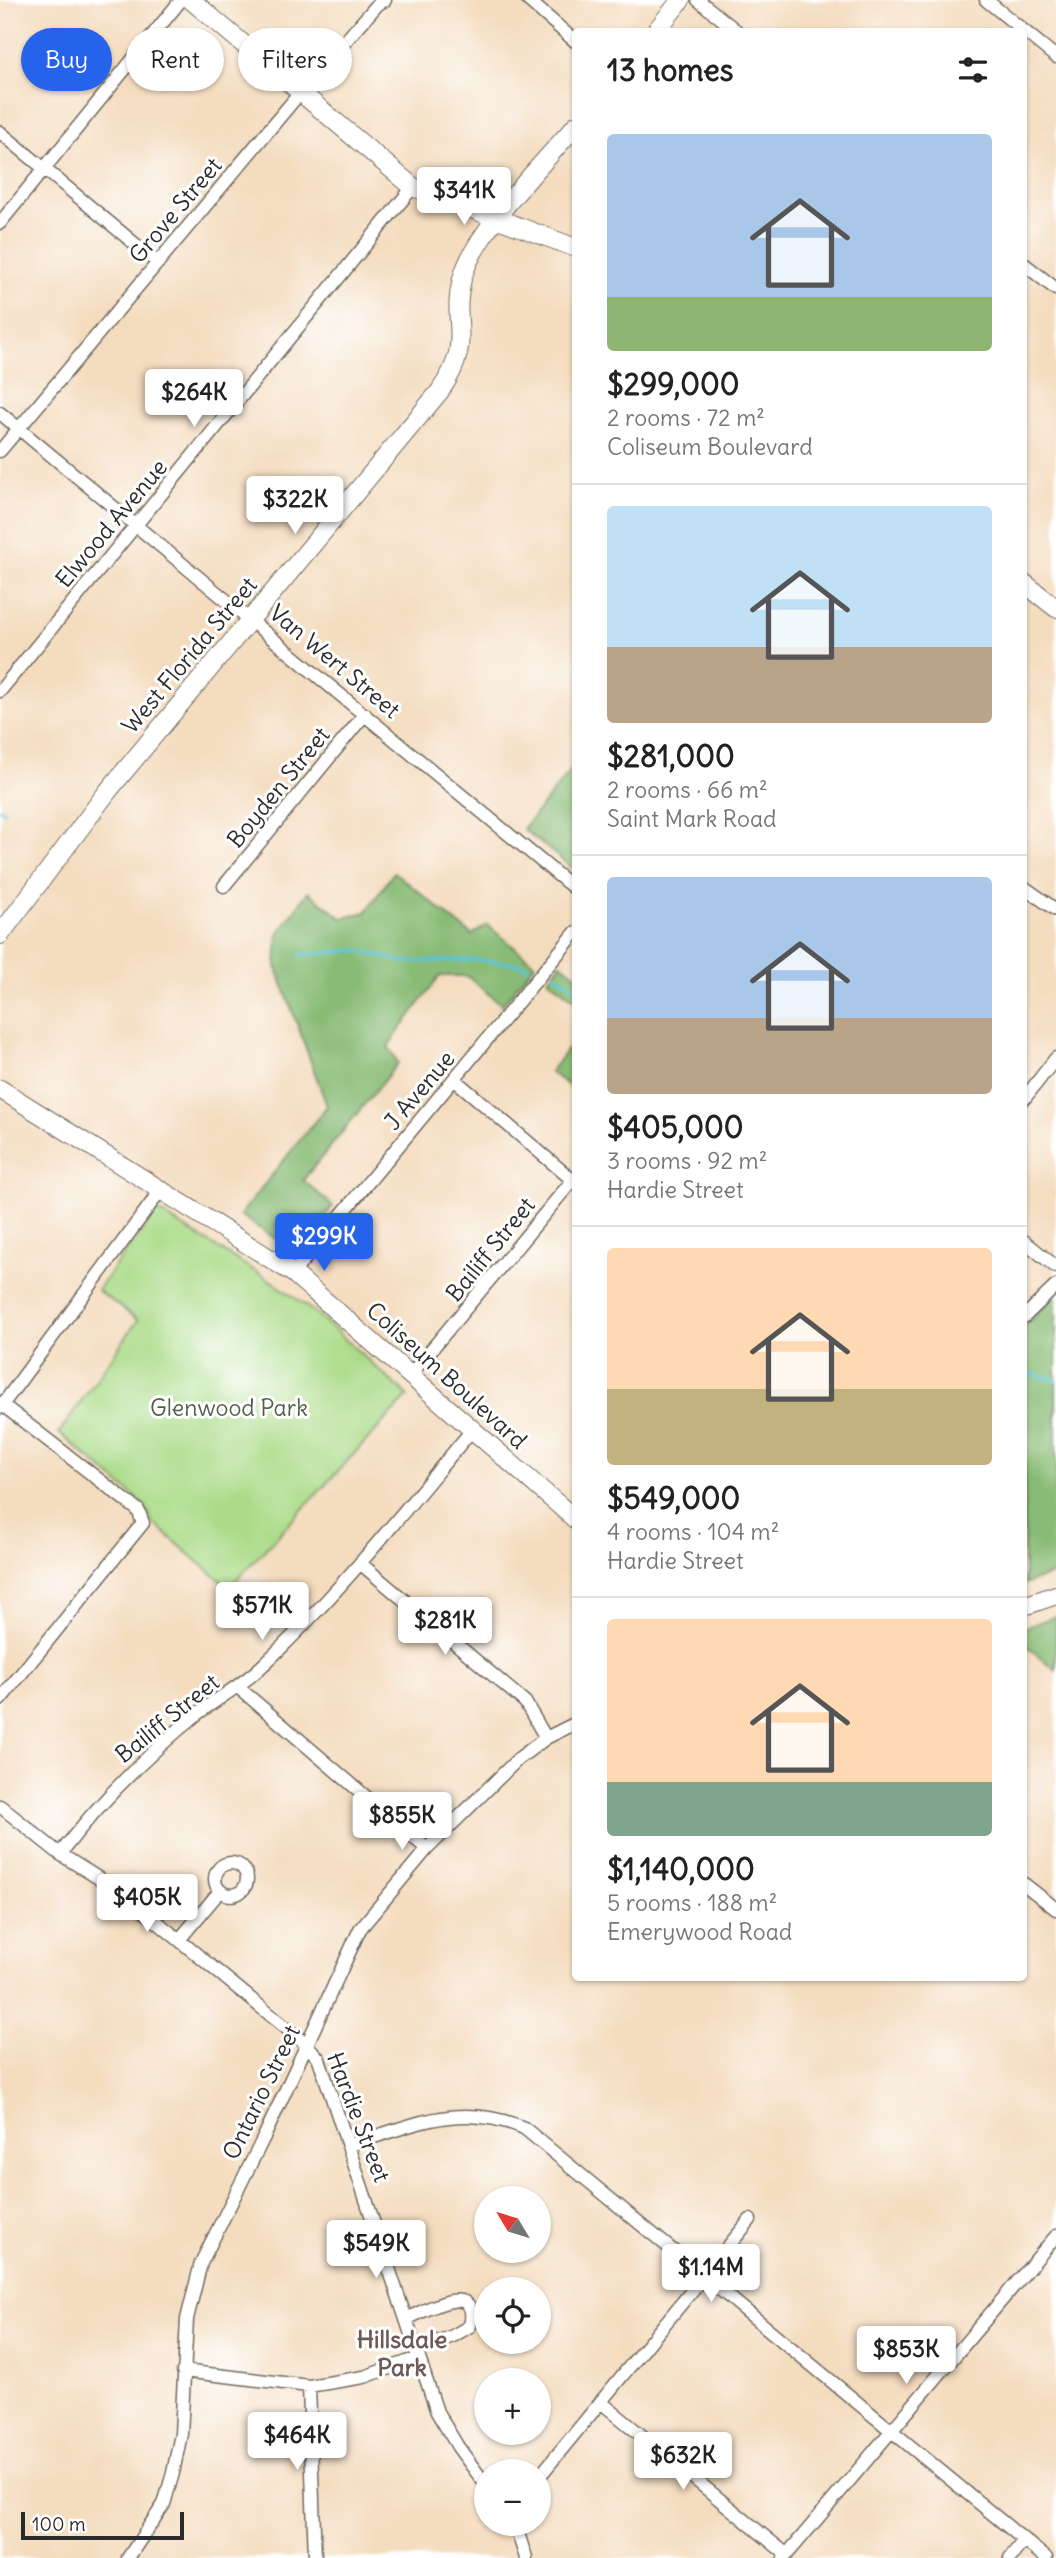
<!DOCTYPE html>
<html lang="en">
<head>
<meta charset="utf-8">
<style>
  :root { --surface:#fff; --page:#f2f2f2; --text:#222; --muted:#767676; --line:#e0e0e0; --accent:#2563eb }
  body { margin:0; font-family:Delius,sans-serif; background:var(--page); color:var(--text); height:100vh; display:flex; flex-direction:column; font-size:26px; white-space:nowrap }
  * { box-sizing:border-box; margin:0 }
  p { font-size:23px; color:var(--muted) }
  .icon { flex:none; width:38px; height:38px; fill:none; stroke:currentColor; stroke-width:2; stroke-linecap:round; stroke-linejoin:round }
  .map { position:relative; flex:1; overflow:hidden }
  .details { position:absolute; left:572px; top:28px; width:455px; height:1953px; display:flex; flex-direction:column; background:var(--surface); border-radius:7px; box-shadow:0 2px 5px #0004 }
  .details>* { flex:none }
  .hud { position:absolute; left:21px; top:28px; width:446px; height:63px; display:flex; gap:14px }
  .needle { width:46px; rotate:308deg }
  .fabs { position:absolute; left:474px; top:2186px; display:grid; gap:14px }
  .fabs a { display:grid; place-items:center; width:77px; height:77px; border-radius:50%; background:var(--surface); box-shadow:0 2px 5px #0004; font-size:35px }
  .scale { position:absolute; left:21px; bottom:18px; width:163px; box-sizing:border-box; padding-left:7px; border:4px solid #2b2b2b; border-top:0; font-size:19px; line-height:24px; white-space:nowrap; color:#2b2b2b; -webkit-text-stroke:5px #fff; paint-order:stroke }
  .price { position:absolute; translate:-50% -60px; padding:0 16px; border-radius:7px; background:#fff; color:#222; font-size:23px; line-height:46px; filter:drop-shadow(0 2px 4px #0008) }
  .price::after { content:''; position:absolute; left:50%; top:42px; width:21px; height:16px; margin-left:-10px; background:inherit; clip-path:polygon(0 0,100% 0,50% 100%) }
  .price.active { background:var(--accent); color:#fff }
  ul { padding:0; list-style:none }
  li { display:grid; align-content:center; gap:14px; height:371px; padding:0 35px }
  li+li { border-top:2px solid var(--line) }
  li span { display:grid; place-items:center; height:217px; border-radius:7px; color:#555 }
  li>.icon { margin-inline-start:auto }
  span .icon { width:126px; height:126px; fill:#fffc; stroke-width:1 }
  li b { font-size:30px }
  h2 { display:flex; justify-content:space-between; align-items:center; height:84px; padding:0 35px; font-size:30px }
  .tag { padding:0 24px; border-radius:32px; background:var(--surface); box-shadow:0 2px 5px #0004; font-size:24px; line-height:63px }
  .tag.active { background:var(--accent); color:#fff }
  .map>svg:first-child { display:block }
  .green { fill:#abdb88; stroke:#6b835a; stroke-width:2 }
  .forest { fill:#88bb74; stroke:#5a7350; stroke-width:2 }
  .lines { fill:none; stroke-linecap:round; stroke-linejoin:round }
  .stream { stroke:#58c4d1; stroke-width:3.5 }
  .street-casing { stroke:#71695e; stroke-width:15 }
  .secondary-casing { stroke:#71695e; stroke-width:20 }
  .street { stroke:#fff; stroke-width:12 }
  .secondary { stroke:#fff; stroke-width:18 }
  .labels { text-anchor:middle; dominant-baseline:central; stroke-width:6; stroke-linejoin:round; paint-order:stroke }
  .street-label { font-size:23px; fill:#2b2b2b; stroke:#fff }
  .park-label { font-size:23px; fill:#516047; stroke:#fff }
  .neighbourhood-label { font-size:24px; font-weight:bold; fill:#6e5b57; stroke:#fff }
</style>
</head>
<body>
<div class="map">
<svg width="1056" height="2558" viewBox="0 0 1056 2558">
  <rect width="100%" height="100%" fill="#fff"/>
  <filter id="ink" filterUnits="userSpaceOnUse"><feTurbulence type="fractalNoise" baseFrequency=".0143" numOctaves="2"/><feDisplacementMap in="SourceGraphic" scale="14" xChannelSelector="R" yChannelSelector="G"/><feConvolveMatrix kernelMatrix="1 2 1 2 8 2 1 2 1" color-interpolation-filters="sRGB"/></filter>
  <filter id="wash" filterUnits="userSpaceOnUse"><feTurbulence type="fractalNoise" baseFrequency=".00686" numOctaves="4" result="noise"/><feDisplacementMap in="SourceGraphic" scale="28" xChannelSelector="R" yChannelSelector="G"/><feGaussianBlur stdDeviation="1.57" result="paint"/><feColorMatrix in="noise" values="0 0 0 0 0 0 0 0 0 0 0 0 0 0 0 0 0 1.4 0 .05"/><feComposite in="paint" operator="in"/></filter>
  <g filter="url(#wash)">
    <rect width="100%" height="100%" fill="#f4dcbe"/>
    <path class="green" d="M 157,1211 L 273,1282 L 317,1314 L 408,1396 L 229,1588 L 152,1522 L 146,1506 L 59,1433 L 138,1320 L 97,1290 Z"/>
    <path class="forest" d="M 576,764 L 576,871 L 523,829 Z
      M 394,872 L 472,935 L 487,925 L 535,964 L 502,1005 L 467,976 L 440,976 L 388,1046 L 398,1063 L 303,1180 L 333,1206 L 300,1245 L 289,1248 L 240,1215 L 327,1106 L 276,966 L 278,934 L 308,892 L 342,918 L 366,912 Z
      M 561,963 L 576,975 L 576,1001 L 548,979 Z
      M 576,1038 L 576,1091 L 550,1072 Z
      M 1056,1296 L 1056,1573 L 1024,1584 L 1024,1326 Z
      M 1056,1616 L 1056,1670 L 1024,1644 L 1024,1628 Z"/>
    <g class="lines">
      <path class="stream" d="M 0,809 L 4,811
        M 301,955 L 357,950 L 405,962 L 476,960 L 520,964 L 528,968
        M 553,973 L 576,987
        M 1024,1372 L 1056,1380"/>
    </g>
  </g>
  <g filter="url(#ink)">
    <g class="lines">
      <defs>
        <path id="street" d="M 528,0 L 576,42
          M 698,0 L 738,32
          M 986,0 L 1056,57
          M 0,132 L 158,263
          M 0,223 L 181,0
          M 1024,264 L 1056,289
          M 0,413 L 576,890
          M 0,451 L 299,94 L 378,4 L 385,0
          M 0,691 L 413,187
          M 224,886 L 365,714
          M 1024,887 L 1056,910
          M 455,1080 L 576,1183
          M 1024,1099 L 1056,1058
          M 1024,1241 L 1056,1267
          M 293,1273 L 576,932
          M 1024,1317 L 1056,1286
          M 411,1374 L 572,1181
          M 0,1403 L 138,1510 L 143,1523 L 0,1700
          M 0,1408 L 161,1190
          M 360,1563 L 525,1702 L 546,1738
          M 238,1687 L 427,1849
          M 0,1806 L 60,1854 L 122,1893 L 307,2045 L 319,2059 L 437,2412 L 458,2447 L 486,2485
          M 60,1854 C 100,1801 146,1756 197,1714 C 218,1698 241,1686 261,1667 C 338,1595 404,1511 472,1430
          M215 1879a16 16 0 1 1 32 0a16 16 0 1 1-32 0Z
          M 1024,1884 L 1056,1909
          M 179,1940 L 220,1891
          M 350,2145 C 413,2125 459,2101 524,2128 L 1046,2558
          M 406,2319 C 425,2311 480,2278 470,2326 L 453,2336 L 415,2350
          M 183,2371 L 309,2386 L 364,2377 L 418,2358
          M 309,2386 L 315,2558
          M 602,2403 L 786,2554
          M 539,2477 L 750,2220
          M 515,2524 L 526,2558
          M 128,2558 L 164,2504 L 173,2473 L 181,2434 L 187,2319 L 201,2263 L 265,2135 L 360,1929 L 427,1849 L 518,1759 L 546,1738 L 576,1723
          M 784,2558 L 1056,2236
          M 1010,2558 L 1024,2540"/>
        <path id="secondary" d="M 191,0 L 413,187 L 576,248
          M 655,32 L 681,0
          M 1024,583 L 1056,608
          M 0,935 L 108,791 L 440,391 C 475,341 450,326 462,279 C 474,232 543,164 576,125
          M 0,1089 L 293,1273 L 576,1520
          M 1024,1606 L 1056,1595"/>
      </defs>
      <use href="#street" class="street-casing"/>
      <use href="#secondary" class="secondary-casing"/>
      <use href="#street" class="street"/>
      <use href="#secondary" class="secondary"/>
    </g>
  </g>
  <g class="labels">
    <g class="street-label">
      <text transform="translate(175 210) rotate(-50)">Grove Street</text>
      <text transform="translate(111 523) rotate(-50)">Elwood Avenue</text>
      <text transform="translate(189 655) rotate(-50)">West Florida Street</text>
      <text transform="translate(335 661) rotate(40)">Van Wert Street</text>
      <text transform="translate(278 787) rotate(-51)">Boyden Street</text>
      <text transform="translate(419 1090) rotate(-50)">J Avenue</text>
      <text transform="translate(490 1249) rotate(-51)">Bailiff Street</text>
      <text transform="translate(447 1375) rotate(42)">Coliseum Boulevard</text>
      <text transform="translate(167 1718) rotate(-39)">Bailiff Street</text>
      <text transform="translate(261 2092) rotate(-64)">Ontario Street</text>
      <text transform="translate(359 2117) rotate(69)">Hardie Street</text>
    </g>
    <g class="park-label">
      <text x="229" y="1407">Glenwood Park</text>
    </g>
    <g class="neighbourhood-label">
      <text x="402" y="2339">Hillsdale<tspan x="402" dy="28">Park</tspan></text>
    </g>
  </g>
</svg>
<div class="fabs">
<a><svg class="needle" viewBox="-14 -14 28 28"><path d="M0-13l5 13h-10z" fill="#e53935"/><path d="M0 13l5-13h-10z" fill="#767676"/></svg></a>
<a><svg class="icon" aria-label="locate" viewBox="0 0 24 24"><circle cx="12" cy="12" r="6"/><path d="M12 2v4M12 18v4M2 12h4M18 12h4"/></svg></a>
<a>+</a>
<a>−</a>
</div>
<div class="scale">100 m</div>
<b class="price" style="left:464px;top:227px">$341K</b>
<b class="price" style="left:194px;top:429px">$264K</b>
<b class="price" style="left:295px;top:536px">$322K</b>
<b class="price active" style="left:324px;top:1273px">$299K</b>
<b class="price" style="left:262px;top:1642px">$571K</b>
<b class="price" style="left:445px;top:1657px">$281K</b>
<b class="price" style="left:402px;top:1852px">$855K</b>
<b class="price" style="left:147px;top:1934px">$405K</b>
<b class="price" style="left:376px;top:2280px">$549K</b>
<b class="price" style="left:711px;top:2304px">$1.14M</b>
<b class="price" style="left:906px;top:2386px">$853K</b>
<b class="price" style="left:297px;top:2472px">$464K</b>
<b class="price" style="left:683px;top:2492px">$632K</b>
<div class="hud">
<a class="tag active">Buy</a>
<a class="tag">Rent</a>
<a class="tag">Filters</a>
</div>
<section class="details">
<h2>13 homes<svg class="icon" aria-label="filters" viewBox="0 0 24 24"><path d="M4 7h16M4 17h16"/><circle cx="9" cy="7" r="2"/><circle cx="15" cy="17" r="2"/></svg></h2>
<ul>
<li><span style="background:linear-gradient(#a9c7e8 75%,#8fb573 0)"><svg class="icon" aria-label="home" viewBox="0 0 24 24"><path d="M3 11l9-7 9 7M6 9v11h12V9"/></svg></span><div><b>$299,000</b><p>2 rooms · 72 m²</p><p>Coliseum Boulevard</p></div></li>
<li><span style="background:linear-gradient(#bfe0f5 65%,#b9a48a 0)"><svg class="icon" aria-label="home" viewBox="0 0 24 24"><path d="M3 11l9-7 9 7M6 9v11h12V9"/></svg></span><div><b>$281,000</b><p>2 rooms · 66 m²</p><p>Saint Mark Road</p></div></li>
<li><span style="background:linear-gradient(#a9c7e8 65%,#b9a48a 0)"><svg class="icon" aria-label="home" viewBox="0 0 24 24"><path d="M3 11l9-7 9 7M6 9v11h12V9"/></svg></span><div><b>$405,000</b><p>3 rooms · 92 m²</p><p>Hardie Street</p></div></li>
<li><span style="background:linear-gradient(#ffd9b3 65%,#c2b280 0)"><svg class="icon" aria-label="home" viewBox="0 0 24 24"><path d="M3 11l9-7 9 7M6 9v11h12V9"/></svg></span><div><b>$549,000</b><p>4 rooms · 104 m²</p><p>Hardie Street</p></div></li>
<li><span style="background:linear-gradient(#ffd9b3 75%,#7fa58c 0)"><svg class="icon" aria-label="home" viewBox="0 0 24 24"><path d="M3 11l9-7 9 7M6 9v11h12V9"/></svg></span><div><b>$1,140,000</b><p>5 rooms · 188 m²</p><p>Emerywood Road</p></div></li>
</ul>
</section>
</div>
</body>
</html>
